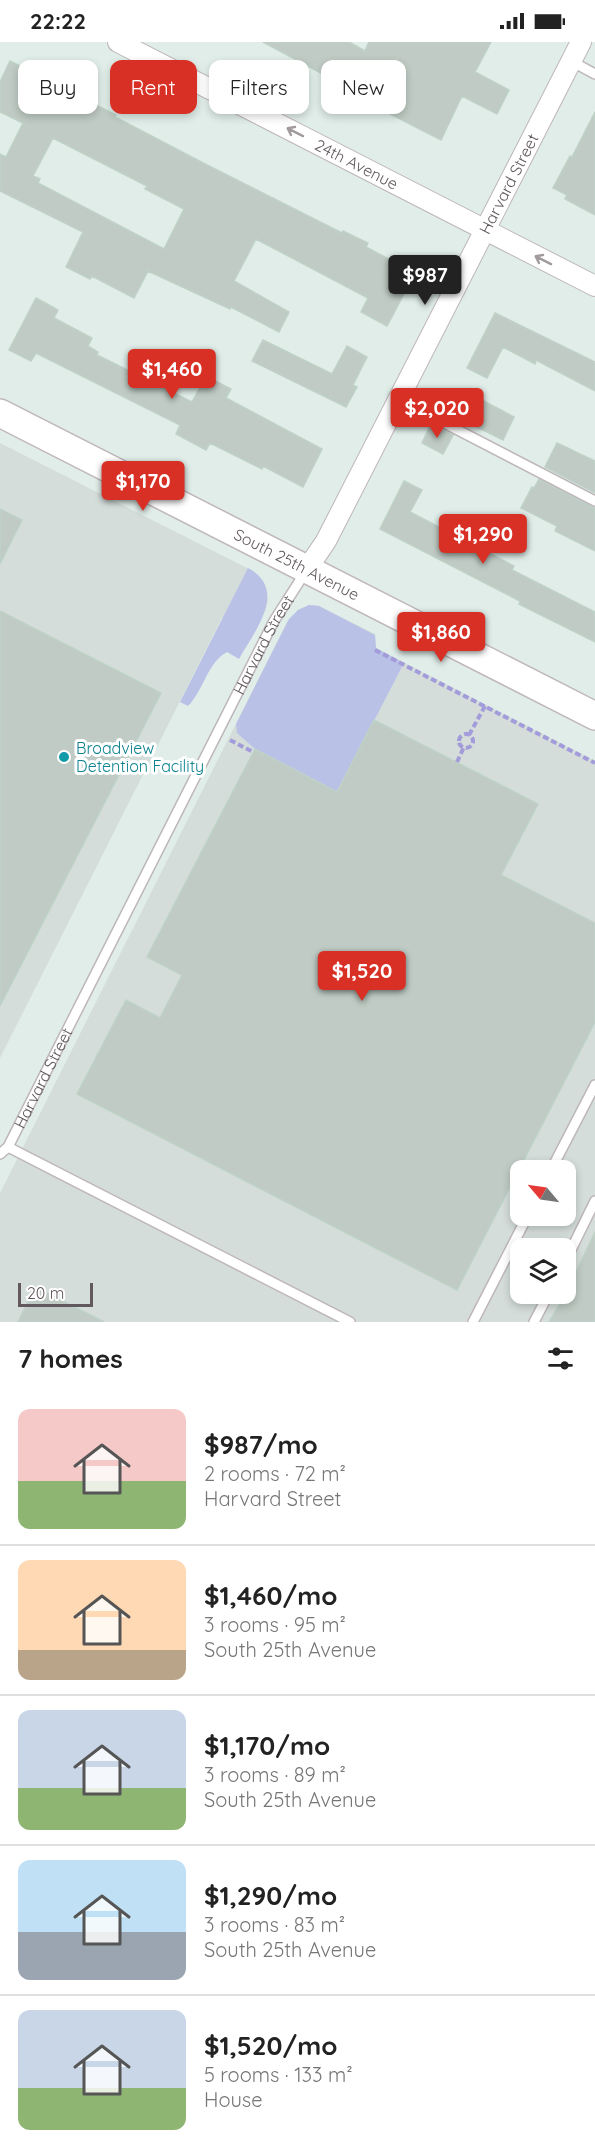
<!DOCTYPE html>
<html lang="en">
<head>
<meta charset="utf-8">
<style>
  :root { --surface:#fff; --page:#f2f2f2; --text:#222; --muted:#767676; --line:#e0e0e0; --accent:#d93025 }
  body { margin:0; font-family:Quicksand,sans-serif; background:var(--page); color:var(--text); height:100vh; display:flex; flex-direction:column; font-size:22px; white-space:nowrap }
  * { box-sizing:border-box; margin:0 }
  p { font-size:20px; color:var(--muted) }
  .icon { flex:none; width:33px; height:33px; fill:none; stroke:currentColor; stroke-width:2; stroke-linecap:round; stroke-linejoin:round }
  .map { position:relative; height:1280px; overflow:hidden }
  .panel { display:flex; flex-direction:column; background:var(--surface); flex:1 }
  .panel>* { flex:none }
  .guide { position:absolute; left:18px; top:18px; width:560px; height:54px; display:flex; gap:12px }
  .needle { width:39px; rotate:299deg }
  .controls { position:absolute; left:510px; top:1118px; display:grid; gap:12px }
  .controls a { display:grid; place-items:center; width:66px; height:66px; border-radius:12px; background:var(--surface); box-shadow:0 3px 9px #0003; font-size:30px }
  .scale { position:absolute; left:18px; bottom:15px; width:75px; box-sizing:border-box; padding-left:6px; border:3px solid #62595e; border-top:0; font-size:16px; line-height:21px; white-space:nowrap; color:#62595e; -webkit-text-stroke:4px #fff; paint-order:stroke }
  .price { position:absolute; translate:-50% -51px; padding:0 14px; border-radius:6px; background:var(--accent); color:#fff; font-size:20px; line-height:39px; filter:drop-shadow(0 2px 3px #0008) }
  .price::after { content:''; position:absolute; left:50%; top:36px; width:18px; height:14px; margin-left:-9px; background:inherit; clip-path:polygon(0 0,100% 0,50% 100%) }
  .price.on { background:#222; color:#fff }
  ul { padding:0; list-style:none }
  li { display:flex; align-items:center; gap:18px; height:150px; padding:0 18px }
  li+li { border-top:2px solid var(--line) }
  li span { display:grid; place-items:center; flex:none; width:168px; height:120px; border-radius:12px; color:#555 }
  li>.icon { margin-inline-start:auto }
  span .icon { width:72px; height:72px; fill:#fffc; stroke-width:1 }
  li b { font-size:26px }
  h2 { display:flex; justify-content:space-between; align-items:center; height:72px; padding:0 18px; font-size:26px }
  .tag { padding:0 21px; border-radius:12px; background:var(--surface); box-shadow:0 3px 9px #0003; font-size:21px; line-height:54px }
  .tag.on { background:var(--accent); color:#fff }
  .status { display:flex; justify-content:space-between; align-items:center; height:42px; padding:0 30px; background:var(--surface); direction:ltr }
  .status svg { height:16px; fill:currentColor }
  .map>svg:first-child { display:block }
  .industrial { fill:#d4ddda; fill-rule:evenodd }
  .green { fill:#bac1e7 }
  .building { fill:#bfcbc4; stroke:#bed2c8; stroke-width:1.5; fill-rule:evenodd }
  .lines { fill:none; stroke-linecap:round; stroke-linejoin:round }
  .lane-casing { stroke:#beb6ba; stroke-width:12 }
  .street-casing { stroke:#beb6ba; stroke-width:22 }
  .secondary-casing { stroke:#c0b6bb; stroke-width:30 }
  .path { stroke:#a29cda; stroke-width:4; stroke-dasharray:6 3; stroke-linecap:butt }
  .lane { stroke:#fff; stroke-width:9 }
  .street { stroke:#fff; stroke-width:20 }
  .secondary { stroke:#fff; stroke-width:27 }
  .oneway { stroke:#a19b9e }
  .culture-dot { fill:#0f9aa8; stroke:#fff; stroke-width:2 }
  .labels { text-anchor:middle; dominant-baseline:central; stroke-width:6; stroke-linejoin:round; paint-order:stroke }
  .street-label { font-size:16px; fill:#62595e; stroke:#fff }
  .culture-label { font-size:16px; fill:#0d838f; stroke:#fff; text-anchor:start }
</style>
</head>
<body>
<div class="status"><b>22:22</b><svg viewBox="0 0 49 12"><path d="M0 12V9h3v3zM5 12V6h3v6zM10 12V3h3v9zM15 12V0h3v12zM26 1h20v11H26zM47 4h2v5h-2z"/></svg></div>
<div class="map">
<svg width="595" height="1280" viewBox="0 0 595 1280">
  <rect width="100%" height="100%" fill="#e0ede8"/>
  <path class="industrial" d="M 0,401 L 251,528 L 263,539 L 267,548 L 268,559 L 265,570 L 222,576 L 0,1016 Z
    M 309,563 L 319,564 L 375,592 L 376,606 L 595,719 L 595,1280 L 0,1280 L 0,1151 L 287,580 L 298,568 ZM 520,1128 L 566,1128 L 566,1173 L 520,1173 ZM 520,1206 L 566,1206 L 566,1251 L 520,1251 Z"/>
  <path class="green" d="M 248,526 C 289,548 254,590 239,617 L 227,610 C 207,621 204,648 188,664 L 180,660 Z
    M 309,563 L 319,564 L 375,593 L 376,606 L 404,621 L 337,750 L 255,707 L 237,691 L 236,682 L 289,577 L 298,568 Z"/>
  <path class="building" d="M 263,0 L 349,0 L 365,9 L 369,0 L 491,0 L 475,30 L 509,48 L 497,72 L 462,54 L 441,98 L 345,49 L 347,45 Z
    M 10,19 L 116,73 L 115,75 L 207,123 L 342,191 L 343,189 L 368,201 L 366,205 L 415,231 L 387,284 L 361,270 L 368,256 L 256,197 L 234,239 L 289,270 L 279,290 L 231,265 L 230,267 L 148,229 L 134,256 L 92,234 L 90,237 L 66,225 L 83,190 L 0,149 L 0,112 L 6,115 L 23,81 L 0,70 L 0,40 ZM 53,96 L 147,144 L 145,147 L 184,167 L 164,207 L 38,141 L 40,137 L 33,134 Z
    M 595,70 L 595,173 L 565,157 L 567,153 L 553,146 L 570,114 L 572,115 Z
    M 36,256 L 58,268 L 54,276 L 92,296 L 88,304 L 98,310 L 97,313 L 192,360 L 206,334 L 231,347 L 226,356 L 322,407 L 303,445 L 263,424 L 262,427 L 210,401 L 206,408 L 176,392 L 180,383 L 36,311 L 31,319 L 9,308 Z
    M 495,271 L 595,320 L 595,349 L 536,318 L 535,322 L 503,305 L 487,336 L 467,326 Z
    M 263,298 L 332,332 L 347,304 L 367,315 L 353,343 L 357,345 L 346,365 L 252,319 Z
    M 463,348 L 514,375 L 503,398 L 461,377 L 459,381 L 438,370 L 445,356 L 456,361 Z
    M 431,382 L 453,393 L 443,412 L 422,401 Z
    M 557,401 L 595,419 L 595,451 L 545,425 Z
    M 539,437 L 595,466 L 595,509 L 555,489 L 557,484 L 521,466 L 532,445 L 534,446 Z
    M 404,439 L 422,448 L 410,470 L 514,524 L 512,528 L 595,570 L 595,600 L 519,562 L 520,559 L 380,487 Z
    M 0,467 L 22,478 L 0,522 Z
    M 0,569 L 161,651 L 0,964 Z
    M 374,678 L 538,762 L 501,833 L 595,881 L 595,980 L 457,1248 L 77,1052 L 126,958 L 160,976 L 182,933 L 147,915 L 255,707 L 337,750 Z
    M 595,1190 L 595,1280 L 549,1280 L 566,1251 Z
    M 35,1245 L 104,1280 L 18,1280 Z"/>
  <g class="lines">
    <defs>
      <g id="lane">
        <path d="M 571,19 L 595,32"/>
        <path d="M 398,357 L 595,459"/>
        <path d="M 8,1105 L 350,1280"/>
        <path id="s1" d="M 0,1112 L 8,1105 L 274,579 L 306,529"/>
        <path d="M 551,1128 L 595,1043"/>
        <path d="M 566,1218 L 595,1159"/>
        <path d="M 473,1280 L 528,1173"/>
        <path d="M 534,1280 L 549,1251"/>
      </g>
      <g id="street">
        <path id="s2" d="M 118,0 L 595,244"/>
        <path id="s3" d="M 307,527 L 326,499 L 581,0"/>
      </g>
      <g id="secondary">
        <path id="s4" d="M 0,371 L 595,674"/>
      </g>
    </defs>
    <use href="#lane" class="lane-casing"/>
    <use href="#street" class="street-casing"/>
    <use href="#secondary" class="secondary-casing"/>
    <path class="path" d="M 375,608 L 595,721
      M459 699a7 7 0 1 1 14 0a7 7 0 1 1-14 0Z
      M 469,693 L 485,664
      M 230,698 L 253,710
      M 457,720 L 464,705"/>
    <use href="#lane" class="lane"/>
    <use href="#street" class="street"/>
    <use href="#secondary" class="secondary"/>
  </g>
  <defs><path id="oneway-shaft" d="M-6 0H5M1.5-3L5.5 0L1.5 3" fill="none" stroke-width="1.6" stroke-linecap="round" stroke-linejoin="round" transform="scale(1.5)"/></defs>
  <g class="oneway">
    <use href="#oneway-shaft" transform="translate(295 90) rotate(-153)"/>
    <use href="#oneway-shaft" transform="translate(543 218) rotate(-153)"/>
  </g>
  <circle class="culture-dot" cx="64" cy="715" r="6"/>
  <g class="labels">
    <g class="street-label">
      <text stroke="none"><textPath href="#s2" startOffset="268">24th Avenue</textPath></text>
      <text stroke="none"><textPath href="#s3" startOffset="435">Harvard Street</textPath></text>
      <text stroke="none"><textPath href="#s4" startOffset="333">South 25th Avenue</textPath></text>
      <text stroke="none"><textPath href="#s1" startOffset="574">Harvard Street</textPath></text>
      <text stroke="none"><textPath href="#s1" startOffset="88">Harvard Street</textPath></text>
    </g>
    <g class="culture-label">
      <text x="76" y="706">Broadview<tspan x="76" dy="18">Detention Facility</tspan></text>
    </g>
  </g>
</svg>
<div class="controls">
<a><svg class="needle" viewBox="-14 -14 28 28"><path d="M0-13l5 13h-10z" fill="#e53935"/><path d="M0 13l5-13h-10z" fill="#767676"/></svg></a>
<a><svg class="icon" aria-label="layers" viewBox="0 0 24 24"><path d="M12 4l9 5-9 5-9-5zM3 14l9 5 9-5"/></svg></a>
</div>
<div class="scale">20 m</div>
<b class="price on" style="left:425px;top:264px">$987</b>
<b class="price" style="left:172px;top:358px">$1,460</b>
<b class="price" style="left:437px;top:397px">$2,020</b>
<b class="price" style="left:143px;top:470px">$1,170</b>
<b class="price" style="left:483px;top:523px">$1,290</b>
<b class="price" style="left:441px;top:621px">$1,860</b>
<b class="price" style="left:362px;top:960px">$1,520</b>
<div class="guide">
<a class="tag">Buy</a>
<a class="tag on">Rent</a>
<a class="tag">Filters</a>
<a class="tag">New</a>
</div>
</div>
<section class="panel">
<h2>7 homes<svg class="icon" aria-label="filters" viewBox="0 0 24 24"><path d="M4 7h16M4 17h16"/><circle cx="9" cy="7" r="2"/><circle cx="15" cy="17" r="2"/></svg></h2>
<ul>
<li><span style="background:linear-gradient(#f6c9c9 60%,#8fb573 0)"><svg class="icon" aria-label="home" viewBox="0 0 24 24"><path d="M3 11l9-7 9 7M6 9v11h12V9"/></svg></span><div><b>$987/mo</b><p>2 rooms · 72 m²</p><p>Harvard Street</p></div></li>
<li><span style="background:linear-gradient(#ffd9b3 75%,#b9a48a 0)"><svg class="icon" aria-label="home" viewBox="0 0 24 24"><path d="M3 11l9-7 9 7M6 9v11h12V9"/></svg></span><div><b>$1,460/mo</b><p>3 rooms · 95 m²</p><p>South 25th Avenue</p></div></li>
<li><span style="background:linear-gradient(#c9d6e8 65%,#8fb573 0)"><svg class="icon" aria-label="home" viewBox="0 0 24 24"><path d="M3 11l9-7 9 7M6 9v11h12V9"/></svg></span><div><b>$1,170/mo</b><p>3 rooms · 89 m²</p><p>South 25th Avenue</p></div></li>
<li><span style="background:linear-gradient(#bfe0f5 60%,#9aa5b1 0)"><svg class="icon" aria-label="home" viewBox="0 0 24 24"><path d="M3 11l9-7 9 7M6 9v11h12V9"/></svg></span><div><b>$1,290/mo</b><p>3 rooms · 83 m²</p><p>South 25th Avenue</p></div></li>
<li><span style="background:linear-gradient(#c9d6e8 65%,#8fb573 0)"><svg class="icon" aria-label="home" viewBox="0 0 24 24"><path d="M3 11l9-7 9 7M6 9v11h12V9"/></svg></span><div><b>$1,520/mo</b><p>5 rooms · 133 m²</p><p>House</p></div></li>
</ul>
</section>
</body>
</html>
